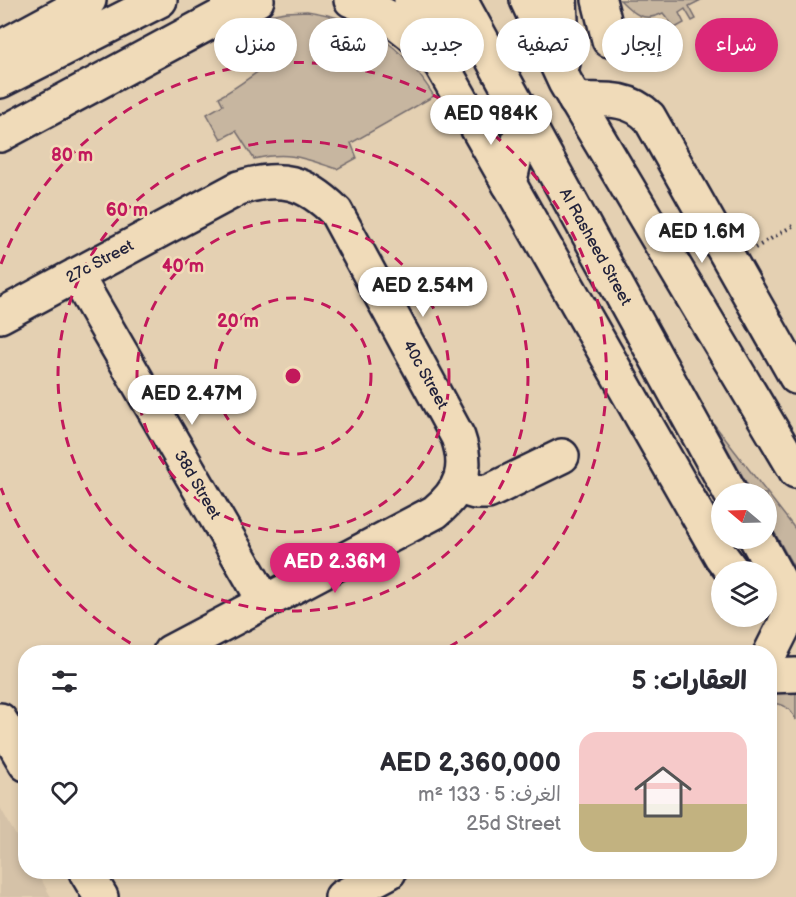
<!DOCTYPE html>
<html lang="ar">
<head>
<meta charset="utf-8">
<style>
  :root { --surface:#fff; --page:#f2f2f3; --text:#2b2b33; --muted:#7c7c81; --accent:#db2777 }
  body { margin:0; font-family:"Balsamiq Sans","Playpen Sans Arabic",sans-serif; background:var(--page); color:var(--text); direction:rtl; height:100vh; display:flex; flex-direction:column; font-size:22px; white-space:nowrap }
  * { box-sizing:border-box; margin:0 }
  p { font-size:20px; color:var(--muted) }
  .icon { flex:none; width:33px; height:33px; fill:none; stroke:currentColor; stroke-width:2; stroke-linecap:round; stroke-linejoin:round }
  .map { position:relative; flex:1; overflow:hidden; direction:ltr }
  .sheet { position:absolute; left:18px; top:645px; width:759px; height:234px; display:flex; flex-direction:column; background:var(--surface); border-radius:24px; box-shadow:0 3px 9px #0003; direction:rtl }
  .sheet>* { flex:none }
  .hud { position:absolute; left:18px; top:18px; width:760px; height:54px; direction:rtl; display:flex; gap:12px }
  .needle { width:39px; rotate:289deg }
  .tools { position:absolute; left:711px; top:483px; display:grid; gap:12px }
  .tools a { display:grid; place-items:center; width:66px; height:66px; border-radius:50%; background:var(--surface); box-shadow:0 3px 9px #0003; font-size:30px }
  .price { position:absolute; translate:-50% -51px; padding:0 14px; border-radius:21px; background:#fff; color:#222; font-size:20px; line-height:39px; filter:drop-shadow(0 2px 3px #0008) }
  .price::after { content:''; position:absolute; left:50%; top:36px; width:18px; height:14px; margin-left:-9px; background:inherit; clip-path:polygon(0 0,100% 0,50% 100%) }
  .price.on { background:var(--accent); color:#fff }
  ul { padding:0; list-style:none }
  li { display:flex; align-items:center; gap:18px; height:150px; padding:0 30px }
  li span { display:grid; place-items:center; flex:none; width:168px; height:120px; border-radius:18px; color:#555 }
  li>.icon { margin-inline-start:auto }
  span .icon { width:72px; height:72px; fill:#fffc; stroke-width:1 }
  li b { font-size:26px }
  h2 { display:flex; justify-content:space-between; align-items:center; height:72px; padding:0 30px; font-size:26px }
  .pill { padding:0 21px; border-radius:27px; background:var(--surface); box-shadow:0 3px 9px #0003; font-size:21px; line-height:54px }
  .pill.on { background:var(--accent); color:#fff }
  .map>svg:first-child { display:block }
  .built { fill:#d5c2a8 }
  .green { fill:#c7b6a0; stroke:#746c6e; stroke-width:1.5 }
  .lines { fill:none; stroke-linecap:round; stroke-linejoin:round }
  .minor-casing { stroke:#22223b; stroke-width:38 }
  .major-casing { stroke:#22223b; stroke-width:38 }
  .path { stroke:#22223b; stroke-width:4; stroke-dasharray:1.5 4.5; stroke-linecap:butt }
  .minor { stroke:#f0dbb9; stroke-width:33 }
  .major { stroke:#f0dbb9; stroke-width:33 }
  .ring { fill:none; stroke:#c2185b; stroke-width:3; stroke-dasharray:10 8 }
  .labels { text-anchor:middle; dominant-baseline:central; stroke-width:5; stroke-linejoin:round; paint-order:stroke }
  .street-label { font-size:16px; fill:#22223b; stroke:#f0dbb9 }
  .centre { fill:#c2185b; stroke:#f0dbb9; stroke-width:3 }
  .ring-label { font-size:18px; text-anchor:middle; font-weight:bold; fill:#c2185b; stroke:#f0dbb9; stroke-width:5; stroke-linejoin:round; paint-order:stroke }
</style>
</head>
<body>
<div class="map">
<svg width="796" height="897" viewBox="0 0 796 897">
  <rect width="100%" height="100%" fill="#e4d0b2"/>
  <filter id="ink" filterUnits="userSpaceOnUse"><feTurbulence type="fractalNoise" baseFrequency=".0167" numOctaves="2"/><feDisplacementMap in="SourceGraphic" scale="12" xChannelSelector="R" yChannelSelector="G"/><feConvolveMatrix kernelMatrix="1 2 1 2 8 2 1 2 1" color-interpolation-filters="sRGB"/></filter>
  <g filter="url(#ink)">
    <path class="built" d="M 0,807 L 25,852 L 26,872 L 37,872 L 51,897 L 0,897 Z"/>
    <path class="green" d="M 620,0 L 701,0 L 689,6 L 696,19 L 692,21 L 685,9 L 679,13 L 684,23 L 675,28 L 663,13 C 644,23 634,14 620,0 Z
      M 307,11 C 367,20 402,45 434,96 L 351,143 L 357,158 L 337,169 C 303,158 289,151 254,159 L 236,131 L 221,139 L 207,114 L 223,105 L 219,97 C 242,85 261,68 283,54 L 266,20 L 268,15 L 286,12 Z
      M 713,423 L 796,530 L 796,571 L 767,519 L 766,494 L 752,493 Z
      M 780,688 L 796,689 L 796,720 C 790,708 783,702 770,704 L 770,693 Z"/>
    <g class="lines">
      <defs>
        <path id="minor" d="M 351,0 C 390,14 414,33 441,64 L 721,556 L 733,572
          M 599,0 L 609,40
          M 575,100 C 603,100 628,96 649,117 L 796,377
          M 0,135 L 242,5 L 257,0
          M 76,275 L 265,602
          M 0,316 L 239,188 C 280,175 305,181 336,212 L 458,437 C 469,469 462,490 435,512 L 170,652
          M 458,487 L 475,492 L 488,492 L 562,456
          M 770,654 L 784,626 L 792,604
          M 770,676 L 796,675
          M 0,720 L 26,764
          M 86,872 L 101,897
          M 342,897 L 389,872"/>
        <path id="major" d="M 411,0 L 485,49
          M 460,0 L 731,494
          M 527,0 L 565,82 L 796,471
          M 560,0 L 563,63
          M 0,48 L 89,0
          M 0,81 L 160,0
          M 509,184 L 524,119
          M 756,538 L 796,611"/>
      </defs>
      <use href="#minor" class="minor-casing"/>
      <use href="#major" class="major-casing"/>
      <path class="path" d="M 755,248 L 796,224"/>
      <use href="#minor" class="minor"/>
      <use href="#major" class="major"/>
    </g>
  </g>
  <g class="ring">
    <circle cx="293" cy="376" r="78"/>
    <circle cx="293" cy="376" r="156"/>
    <circle cx="293" cy="376" r="235"/>
    <path d="M146 652A313 313 0 0 1 1 488M1 264A313 313 0 1 1 440 652"/>
  </g>
  <g class="labels">
    <g class="street-label">
      <text transform="translate(595 247) rotate(61)">Al Rasheed Street</text>
      <text transform="translate(100 262) rotate(-28)">27c Street</text>
      <text transform="translate(425 375) rotate(61)">40c Street</text>
      <text transform="translate(197 485) rotate(60)">38d Street</text>
    </g>
  </g>
  <circle cx="293" cy="376" r="9" class="centre"/>
  <g class="ring-label">
    <text x="72" y="161">80 m</text>
    <text x="127" y="216">60 m</text>
    <text x="183" y="272">40 m</text>
    <text x="238" y="327">20 m</text>
  </g>
</svg>
<div class="tools">
<a><svg class="needle" viewBox="-14 -14 28 28"><path d="M0-13l5 13h-10z" fill="#e53935"/><path d="M0 13l5-13h-10z" fill="#7c7c81"/></svg></a>
<a><svg class="icon" aria-label="layers" viewBox="0 0 24 24"><path d="M12 4l9 5-9 5-9-5zM3 14l9 5 9-5"/></svg></a>
</div>
<b class="price" style="left:491px;top:146px">AED 984K</b>
<b class="price" style="left:702px;top:264px">AED 1.6M</b>
<b class="price" style="left:423px;top:318px">AED 2.54M</b>
<b class="price" style="left:192px;top:426px">AED 2.47M</b>
<b class="price on" style="left:335px;top:594px">AED 2.36M</b>
<div class="hud">
<a class="pill on">شراء</a>
<a class="pill">إيجار</a>
<a class="pill">تصفية</a>
<a class="pill">جديد</a>
<a class="pill">شقة</a>
<a class="pill">منزل</a>
</div>
<section class="sheet">
<h2>العقارات: 5<svg class="icon" aria-label="filters" viewBox="0 0 24 24"><path d="M4 7h16M4 17h16"/><circle cx="9" cy="7" r="2"/><circle cx="15" cy="17" r="2"/></svg></h2>
<ul>
<li><span style="background:linear-gradient(#f6c9c9 60%,#c2b280 0)"><svg class="icon" aria-label="home" viewBox="0 0 24 24"><path d="M3 11l9-7 9 7M6 9v11h12V9"/></svg></span><div><b>AED 2,360,000</b><p>الغرف: 5 · 133 m²</p><p>25d Street</p></div><svg class="icon" aria-label="heart" viewBox="0 0 24 24"><path d="M12 20l-8-8c-3-5 5-10 8-4 3-6 11-1 8 4z"/></svg></li>
</ul>
</section>
</div>
</body>
</html>
